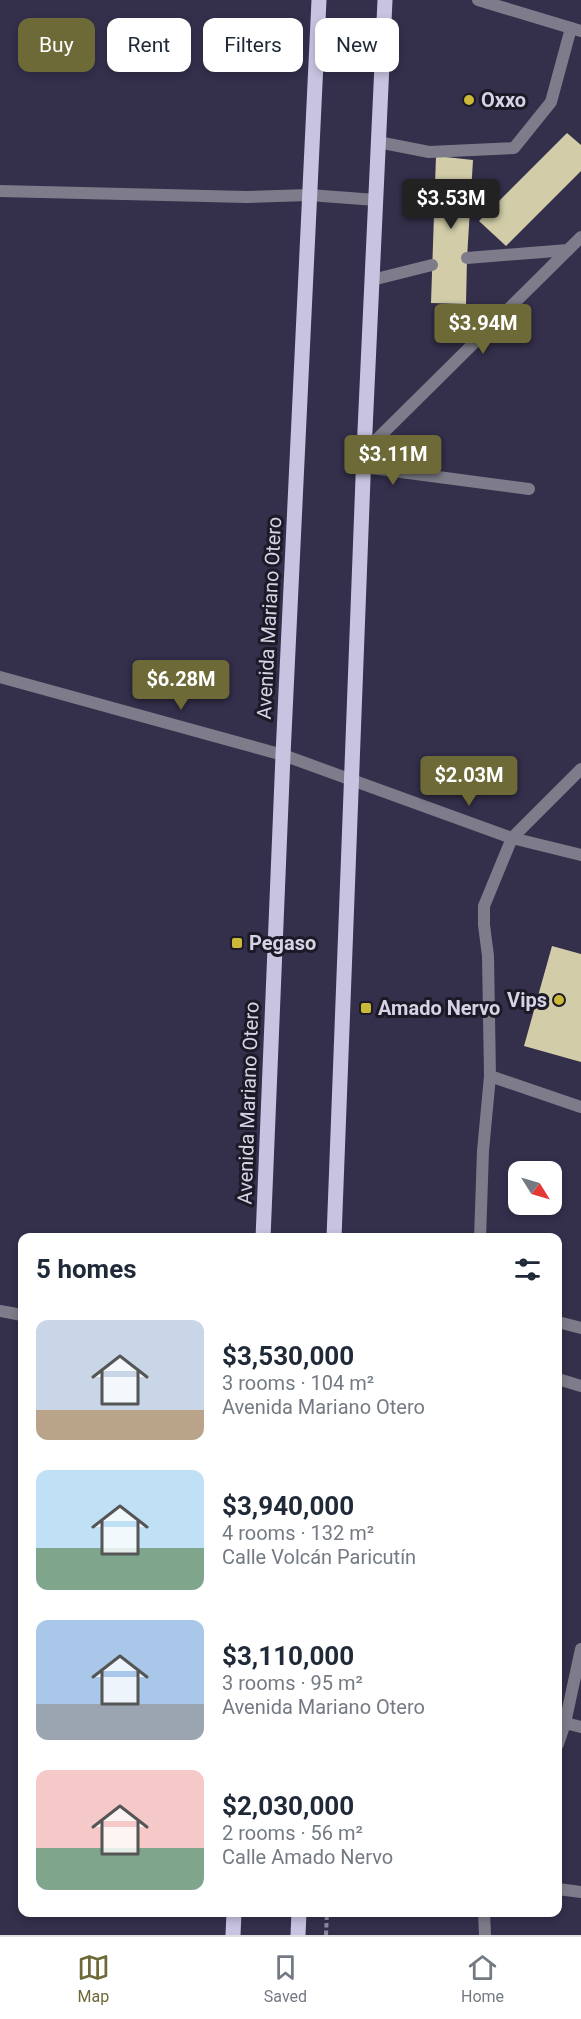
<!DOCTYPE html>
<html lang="en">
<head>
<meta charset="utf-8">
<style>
  :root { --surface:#fff; --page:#f2f2f3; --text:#1f2937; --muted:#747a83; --line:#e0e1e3; --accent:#6d6a37 }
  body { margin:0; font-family:Roboto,sans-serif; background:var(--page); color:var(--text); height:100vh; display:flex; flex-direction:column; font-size:22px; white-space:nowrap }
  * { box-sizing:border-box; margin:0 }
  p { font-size:20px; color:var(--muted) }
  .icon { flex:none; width:33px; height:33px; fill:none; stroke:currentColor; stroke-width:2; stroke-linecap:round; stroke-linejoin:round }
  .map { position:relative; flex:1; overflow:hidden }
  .side { position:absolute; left:18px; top:1233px; width:544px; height:684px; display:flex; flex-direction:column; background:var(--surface); border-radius:12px; box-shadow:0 3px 9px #0003 }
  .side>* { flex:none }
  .banner { position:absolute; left:18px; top:18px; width:546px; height:54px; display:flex; gap:12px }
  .needle { width:39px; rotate:127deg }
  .controls { position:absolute; left:508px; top:1161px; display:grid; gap:12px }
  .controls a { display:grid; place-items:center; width:54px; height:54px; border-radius:12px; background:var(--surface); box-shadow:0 3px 9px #0003; font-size:30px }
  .price { position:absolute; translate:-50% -51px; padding:0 14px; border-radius:6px; background:var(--accent); color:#fff; font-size:20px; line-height:39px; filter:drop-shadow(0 2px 3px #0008) }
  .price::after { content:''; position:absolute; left:50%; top:36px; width:18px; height:14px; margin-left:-9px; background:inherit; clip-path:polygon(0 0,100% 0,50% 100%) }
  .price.selected { background:#222; color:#fff }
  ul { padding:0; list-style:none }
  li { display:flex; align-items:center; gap:18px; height:150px; padding:0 18px }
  li span { display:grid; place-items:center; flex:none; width:168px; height:120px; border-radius:12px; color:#555 }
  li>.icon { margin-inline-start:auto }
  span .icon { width:72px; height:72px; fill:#fffc; stroke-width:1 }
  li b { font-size:26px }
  h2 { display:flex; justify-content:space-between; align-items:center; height:72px; padding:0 18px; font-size:26px }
  .pill { padding:0 21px; border-radius:12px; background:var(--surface); box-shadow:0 3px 9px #0003; font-size:21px; line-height:54px }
  .pill.selected { background:var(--accent); color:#fff }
  .tab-bar { display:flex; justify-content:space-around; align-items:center; height:84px; border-top:2px solid var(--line); background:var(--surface); font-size:16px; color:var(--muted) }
  .tab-bar a { display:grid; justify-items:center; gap:3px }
  .tab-bar .selected { color:var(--accent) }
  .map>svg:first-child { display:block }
  .building { fill:#d2cda8 }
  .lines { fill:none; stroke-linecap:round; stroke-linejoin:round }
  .path { stroke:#8d899f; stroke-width:4; stroke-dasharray:4.5 3; stroke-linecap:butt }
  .service { stroke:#7e7c8a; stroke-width:12 }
  .minor { stroke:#7e7c8a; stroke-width:12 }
  .primary { stroke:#c7c3e1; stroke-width:15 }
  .poi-dot { fill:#ccb938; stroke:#1c1a26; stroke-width:2 }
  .labels { text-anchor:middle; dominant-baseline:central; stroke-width:6; stroke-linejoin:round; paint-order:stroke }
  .poi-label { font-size:20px; font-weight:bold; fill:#d6d3e5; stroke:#1c1a26; text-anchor:start }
  .street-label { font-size:20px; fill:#d6d3e5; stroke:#1c1a26 }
</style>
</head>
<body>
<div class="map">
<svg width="581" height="1935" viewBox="0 0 581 1935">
  <rect width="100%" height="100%" fill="#342f4b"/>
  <path class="building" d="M 567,133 L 581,145 L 581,171 L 506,246 L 479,221 Z
    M 436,156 L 473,160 L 467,258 L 466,304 L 431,303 Z
    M 552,946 L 581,954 L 581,1062 L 524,1046 Z"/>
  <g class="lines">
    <path class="path" d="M 326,1935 L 327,1912"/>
    <path class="service" d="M 378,142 L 429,152 L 514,148 L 551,102 L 571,28
      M 0,191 L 247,197 L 309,195 L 376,200
      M 467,258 L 568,250
      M 372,280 L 432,265
      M 490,1076 L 581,1107
      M 480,1238 L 483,1151 L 490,1076 L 488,956 L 484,925 L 484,906 L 512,838
      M 558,1322 L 581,1328
      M 558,1379 L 581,1386
      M 565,1723 L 581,1727
      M 558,1744 L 565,1723 L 581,1649
      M 558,1889 L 581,1892
      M 484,1912 L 485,1935"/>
    <path class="minor" d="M 478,0 L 581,31
      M 364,452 L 581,237
      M 363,467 L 529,489
      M 0,677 L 283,755 L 512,838 L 581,855
      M 512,838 L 581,769
      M 0,1311 L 22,1315"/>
    <path class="primary" d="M 263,1238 L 283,755 L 319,0
      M 334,1238 L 364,452 L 385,0
      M 233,1935 L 234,1912
      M 298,1935 L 299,1912"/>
  </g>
  <g class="poi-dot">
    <circle cx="469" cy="100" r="6"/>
    <rect x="231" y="937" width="12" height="12" rx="3"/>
    <circle cx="559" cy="1000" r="6"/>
    <rect x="360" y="1002" width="12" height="12" rx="3"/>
  </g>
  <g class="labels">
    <g class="poi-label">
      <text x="481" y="100">Oxxo</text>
      <text x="249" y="943">Pegaso</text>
      <text x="547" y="1000" text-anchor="end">Vips</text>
      <text x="378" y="1008">Amado Nervo</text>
    </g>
    <g class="street-label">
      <text transform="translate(269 618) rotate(-87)">Avenida Mariano Otero</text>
      <text transform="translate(248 1103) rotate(-88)">Avenida Mariano Otero</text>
    </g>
  </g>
</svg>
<div class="controls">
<a><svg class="needle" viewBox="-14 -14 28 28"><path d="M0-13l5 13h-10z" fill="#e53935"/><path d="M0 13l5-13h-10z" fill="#747a83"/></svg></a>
</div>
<b class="price selected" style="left:451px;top:230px">$3.53M</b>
<b class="price" style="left:483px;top:355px">$3.94M</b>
<b class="price" style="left:393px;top:486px">$3.11M</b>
<b class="price" style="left:181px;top:711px">$6.28M</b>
<b class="price" style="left:469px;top:807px">$2.03M</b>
<div class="banner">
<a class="pill selected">Buy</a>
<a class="pill">Rent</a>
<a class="pill">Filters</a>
<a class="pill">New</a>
</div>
<section class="side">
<h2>5 homes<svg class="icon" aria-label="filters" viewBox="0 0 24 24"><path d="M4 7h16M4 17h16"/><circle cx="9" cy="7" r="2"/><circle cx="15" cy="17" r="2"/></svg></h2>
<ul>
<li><span style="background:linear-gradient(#c9d6e8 75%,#b9a48a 0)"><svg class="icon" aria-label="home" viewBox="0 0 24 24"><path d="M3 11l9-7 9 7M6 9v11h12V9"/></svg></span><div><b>$3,530,000</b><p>3 rooms · 104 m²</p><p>Avenida Mariano Otero</p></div></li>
<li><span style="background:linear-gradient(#bfe0f5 65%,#7fa58c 0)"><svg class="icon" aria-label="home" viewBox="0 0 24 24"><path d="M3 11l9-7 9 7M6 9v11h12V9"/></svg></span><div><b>$3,940,000</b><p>4 rooms · 132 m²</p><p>Calle Volcán Paricutín</p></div></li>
<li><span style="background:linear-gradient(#a9c7e8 70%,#9aa5b1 0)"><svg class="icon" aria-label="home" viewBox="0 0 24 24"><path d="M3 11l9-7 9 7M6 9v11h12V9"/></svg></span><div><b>$3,110,000</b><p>3 rooms · 95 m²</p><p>Avenida Mariano Otero</p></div></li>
<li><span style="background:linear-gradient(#f6c9c9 65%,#7fa58c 0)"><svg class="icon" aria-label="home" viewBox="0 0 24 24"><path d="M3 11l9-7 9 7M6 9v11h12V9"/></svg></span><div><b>$2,030,000</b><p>2 rooms · 56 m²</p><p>Calle Amado Nervo</p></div></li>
</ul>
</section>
</div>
<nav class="tab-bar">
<a class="selected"><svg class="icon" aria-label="map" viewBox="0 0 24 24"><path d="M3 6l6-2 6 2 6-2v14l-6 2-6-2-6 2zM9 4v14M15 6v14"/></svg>Map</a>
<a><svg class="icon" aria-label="saved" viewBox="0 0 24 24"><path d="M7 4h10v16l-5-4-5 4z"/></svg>Saved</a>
<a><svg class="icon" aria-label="home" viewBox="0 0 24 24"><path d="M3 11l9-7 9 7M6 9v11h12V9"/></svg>Home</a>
</nav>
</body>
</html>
